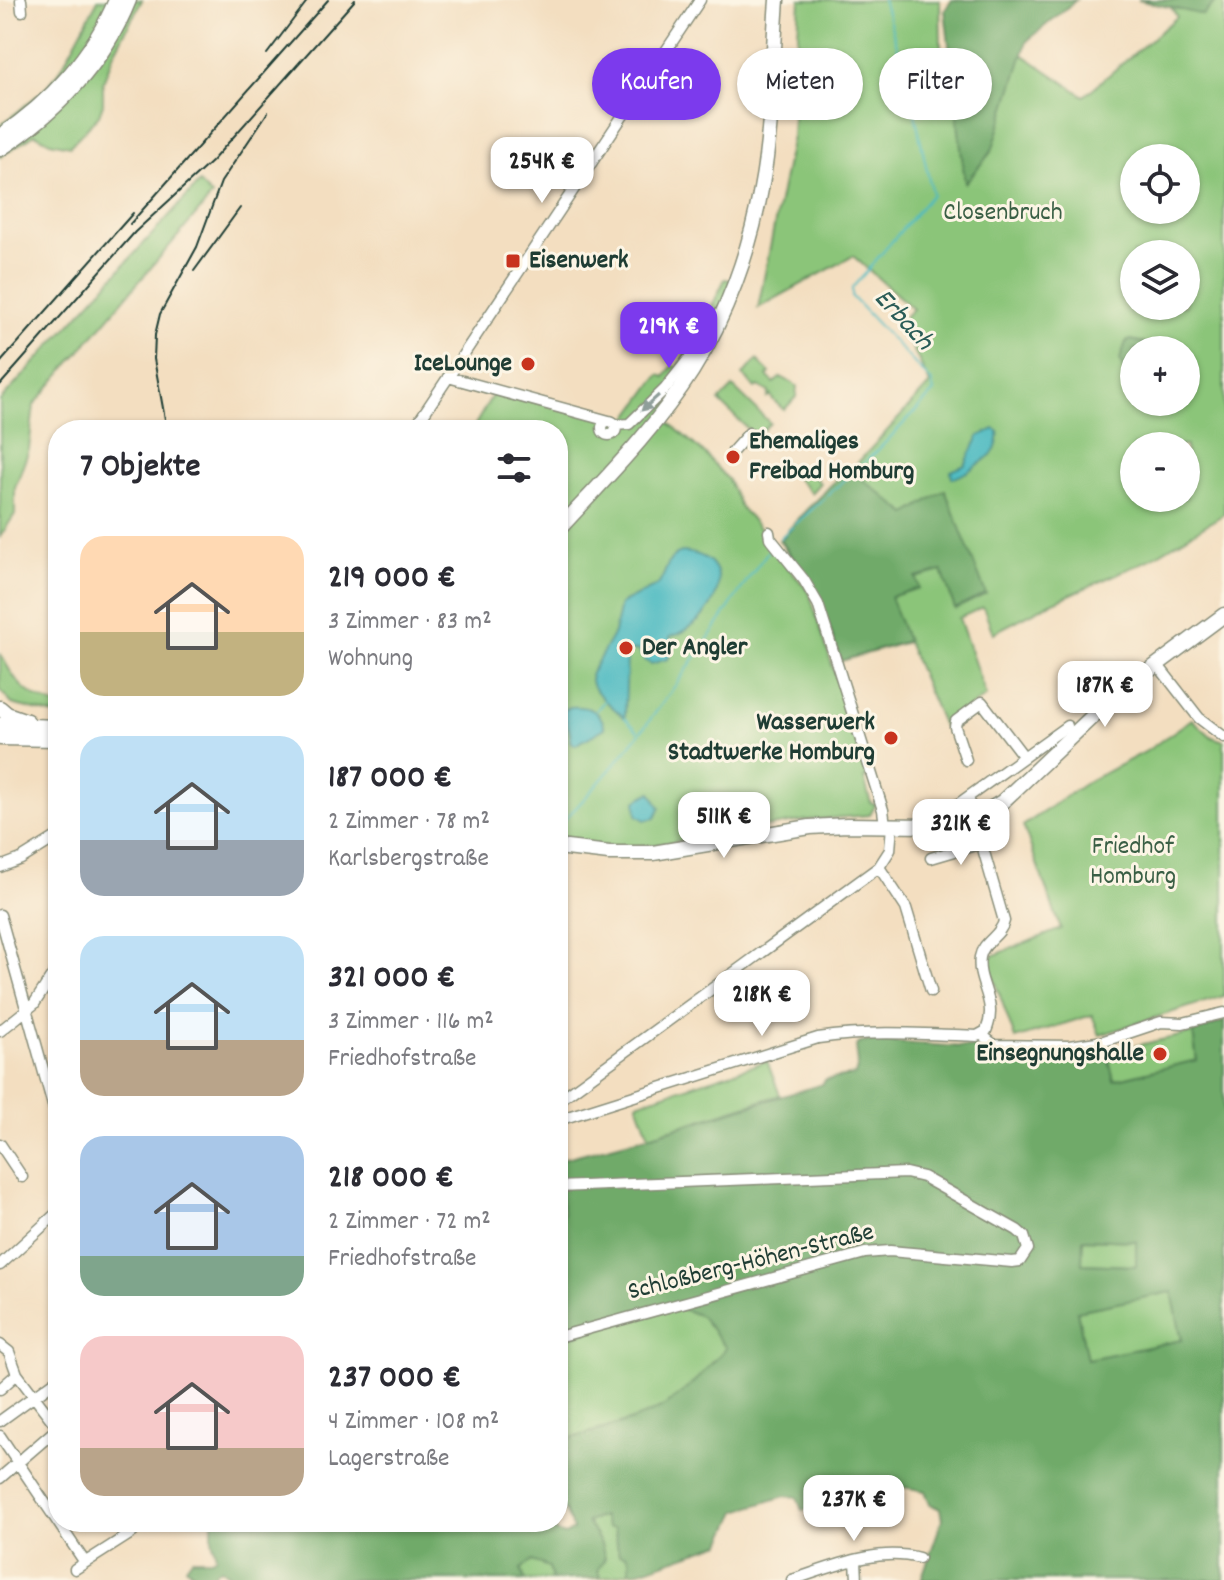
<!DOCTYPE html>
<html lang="de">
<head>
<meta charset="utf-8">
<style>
  :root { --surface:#fff; --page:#f2f2f3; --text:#2b2b33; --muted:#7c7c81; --accent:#7c3aed }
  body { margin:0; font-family:Dekko,sans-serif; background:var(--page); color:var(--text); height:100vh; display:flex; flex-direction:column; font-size:30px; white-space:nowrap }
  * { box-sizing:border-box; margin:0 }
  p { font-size:26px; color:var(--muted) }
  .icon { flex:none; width:44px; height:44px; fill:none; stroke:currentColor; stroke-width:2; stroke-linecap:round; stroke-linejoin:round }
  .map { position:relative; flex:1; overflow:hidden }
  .side { position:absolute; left:48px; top:420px; width:520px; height:1112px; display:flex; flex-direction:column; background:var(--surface); border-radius:32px; box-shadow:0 2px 6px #0004 }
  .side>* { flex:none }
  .banner { position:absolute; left:592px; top:48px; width:512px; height:72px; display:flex; gap:16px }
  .buttons { position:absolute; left:1120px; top:144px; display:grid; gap:16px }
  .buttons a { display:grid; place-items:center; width:80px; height:80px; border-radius:50%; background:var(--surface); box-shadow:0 2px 6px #0004; font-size:40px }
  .price { position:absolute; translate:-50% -68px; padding:0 18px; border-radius:16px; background:#fff; color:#222; font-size:26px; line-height:52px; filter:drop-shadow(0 2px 4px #0008) }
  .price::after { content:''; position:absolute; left:50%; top:48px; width:24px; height:18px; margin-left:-12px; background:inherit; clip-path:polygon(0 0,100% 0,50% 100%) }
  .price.on { background:var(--accent); color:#fff }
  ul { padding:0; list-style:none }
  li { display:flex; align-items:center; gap:24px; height:200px; padding:0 32px }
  li span { display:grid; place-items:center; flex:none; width:224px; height:160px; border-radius:24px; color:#555 }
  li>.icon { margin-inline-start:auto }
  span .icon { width:96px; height:96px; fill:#fffc; stroke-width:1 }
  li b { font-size:34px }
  h2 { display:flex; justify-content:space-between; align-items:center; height:96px; padding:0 32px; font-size:34px }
  .pill { padding:0 28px; border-radius:36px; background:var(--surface); box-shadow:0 2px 6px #0004; font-size:28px; line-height:72px }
  .pill.on { background:var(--accent); color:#fff }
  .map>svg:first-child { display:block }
  .green { fill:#8bc579; stroke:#558156; stroke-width:2; fill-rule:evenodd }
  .forest { fill:#70aa69; stroke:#48744e; stroke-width:2; fill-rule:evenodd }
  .water { fill:#4bbac1; stroke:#357c7a; stroke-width:2 }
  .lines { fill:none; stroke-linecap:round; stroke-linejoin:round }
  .stream { stroke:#4bbac1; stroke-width:2 }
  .minor-casing { stroke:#898e7a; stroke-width:13 }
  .major-casing { stroke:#898e7a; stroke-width:17 }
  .minor { stroke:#fff; stroke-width:10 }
  .major { stroke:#fff; stroke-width:14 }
  .rail { stroke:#1f3d34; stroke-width:2 }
  .oneway { fill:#8f9e9a }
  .poi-dot { fill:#c8321e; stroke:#fcf5e5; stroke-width:3 }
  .labels { text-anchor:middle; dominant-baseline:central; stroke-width:6; stroke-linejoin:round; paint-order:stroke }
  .park-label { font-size:26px; fill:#3a5f45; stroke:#fcf5e5 }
  .poi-label { font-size:26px; font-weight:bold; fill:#1f3d34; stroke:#fcf5e5; text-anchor:start }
  .street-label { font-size:26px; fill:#1f3d34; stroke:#fcf5e5 }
  .water-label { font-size:28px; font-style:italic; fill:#2a5c57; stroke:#fcf5e5 }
</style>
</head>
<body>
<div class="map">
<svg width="1224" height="1580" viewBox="0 0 1224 1580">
  <rect width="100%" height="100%" fill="#fcf5e5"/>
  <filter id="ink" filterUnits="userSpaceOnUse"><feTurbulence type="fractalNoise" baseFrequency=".0125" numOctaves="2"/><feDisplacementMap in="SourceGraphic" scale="16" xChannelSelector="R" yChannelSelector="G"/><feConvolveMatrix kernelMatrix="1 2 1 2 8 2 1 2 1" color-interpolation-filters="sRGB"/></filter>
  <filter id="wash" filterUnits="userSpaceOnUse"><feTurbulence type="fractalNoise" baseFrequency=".006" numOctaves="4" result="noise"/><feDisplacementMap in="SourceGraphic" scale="32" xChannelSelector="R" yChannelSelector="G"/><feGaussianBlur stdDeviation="1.8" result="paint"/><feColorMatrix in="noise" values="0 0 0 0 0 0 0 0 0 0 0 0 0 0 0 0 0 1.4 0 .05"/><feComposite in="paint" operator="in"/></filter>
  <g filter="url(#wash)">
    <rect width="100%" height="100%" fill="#f3dec0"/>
    <path class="green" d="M 98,0 L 142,0 L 114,53 L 103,82 L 103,104 L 99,115 L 70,146 L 50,142 L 35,134 L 0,157 L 0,126 L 44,90 L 61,69 Z
      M 800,0 L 940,0 L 942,93 L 1022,54 L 1084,96 L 1177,17 L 1167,0 L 1224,0 L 1224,514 L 1148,560 L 1047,605 L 993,633 L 983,607 L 959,618 L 986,696 L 943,726 L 907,642 L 841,661 L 817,597 L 779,540 L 808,508 L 852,469 L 930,384 L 900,321 L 913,309 L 853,256 L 758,308 L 792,136 ZM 1134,158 L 1186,158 L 1186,210 L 1134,210 ZM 1134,254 L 1186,254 L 1186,306 L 1134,306 ZM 1134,350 L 1186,350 L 1186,402 L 1134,402 ZM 1134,446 L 1186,446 L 1186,498 L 1134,498 Z
      M 199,183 L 212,196 L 34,405 L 29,449 L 15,488 L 15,514 L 0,537 L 0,401 Z
      M 725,279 L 740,282 L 665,419 L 705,454 L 728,480 L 740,507 L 762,531 L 767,542 L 809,592 L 867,777 L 864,778 L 871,804 L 876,804 L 870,815 L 808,820 L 654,845 L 613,847 L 558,842 L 558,430 L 472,430 L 496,389 L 621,420 L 627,419 L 659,375 L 665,377 L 672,366 L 677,367 L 701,329 Z
      M 757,360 L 770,373 L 767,376 L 774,383 L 781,377 L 797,386 L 796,397 L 784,410 L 772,399 L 771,395 L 768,397 L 769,392 L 758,386 L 755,388 L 743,375 Z
      M 733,387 L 770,423 L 756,437 L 719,401 Z
      M 803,466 L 820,483 L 811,493 L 793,475 Z
      M 0,653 C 16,683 24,695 58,706 L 58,716 L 12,704 L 0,690 Z
      M 1192,719 L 1212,737 L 1224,741 L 1224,996 L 1100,1035 L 1092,1015 L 1015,1039 L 987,958 L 1061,929 L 1023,826 L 1087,782 L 1145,752 Z
      M 1193,1033 L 1197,1060 L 1114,1080 L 1107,1052 Z
      M 767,1061 L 780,1095 L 649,1136 L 637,1103 Z
      M 1083,1239 L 1137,1241 L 1136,1266 L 1081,1264 Z
      M 1172,1291 L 1182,1340 L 1087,1360 L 1077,1311 Z
      M 675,1306 L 701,1316 L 726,1348 C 708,1368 688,1390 666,1405 C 640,1421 588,1433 558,1442 L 558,1340 Z
      M 604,1516 L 614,1528 L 619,1554 L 626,1555 L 629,1560 L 630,1572 L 600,1578 L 598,1570 L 601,1544 L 587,1522 Z
      M 532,1561 L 550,1567 L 552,1580 L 525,1580 L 521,1569 Z"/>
    <path class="forest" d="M 952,0 L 1076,0 L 1027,41 L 992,151 L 965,183 L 945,10 Z
      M 1138,0 L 1217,0 L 1203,15 Z
      M 1131,340 L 1145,343 L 1151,350 L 1134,350 L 1134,383 L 1128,383 L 1120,359 L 1126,342 Z
      M 847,467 L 907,514 L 945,490 L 986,594 L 955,609 L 942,571 L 916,578 L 919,588 L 890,597 L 907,641 L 841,661 L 819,597 L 781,540 Z
      M 1224,1021 L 1224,1580 L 921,1580 L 942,1520 L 940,1509 L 930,1504 L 925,1491 C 900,1486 874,1481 848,1489 C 831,1494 820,1510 802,1510 L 797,1497 L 785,1496 L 737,1511 L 722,1543 L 640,1571 L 630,1572 L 629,1560 L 626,1555 L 619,1554 L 614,1528 L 607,1528 L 603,1516 L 587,1522 L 601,1544 L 605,1558 L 598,1570 L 600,1578 L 552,1580 L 549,1567 L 532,1561 L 521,1569 L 525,1580 L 236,1580 L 221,1569 L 216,1571 L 212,1580 L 201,1580 L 186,1567 L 192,1559 L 211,1559 L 216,1556 L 212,1539 L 212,1522 L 554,1522 L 555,1532 L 565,1535 L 573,1530 L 565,1510 L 558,1512 L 558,1442 C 588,1433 640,1421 666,1405 C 688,1390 708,1368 726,1348 L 701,1316 L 675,1306 L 558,1340 L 558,1218 L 563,1214 L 558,1160 L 649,1136 L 823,1084 L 825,1080 L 855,1075 L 858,1064 L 856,1046 L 860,1043 L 870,1041 L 1108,1056 L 1114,1080 L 1197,1060 L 1193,1033 ZM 1083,1239 L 1136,1241 L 1136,1266 L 1082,1264 ZM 1172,1292 L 1182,1340 L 1087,1359 L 1077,1311 Z"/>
    <path class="water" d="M 994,429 L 998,431 C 999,437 998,444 995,450 C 990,458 960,478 952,478 L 951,471 L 965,465 L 979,436 Z
      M 682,552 C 746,556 715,625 670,637 L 672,650 L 668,659 L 651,664 L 644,660 L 638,650 L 630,651 L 627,655 L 625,718 L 602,698 L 592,685 L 590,675 L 614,633 L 620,604 L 658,585 C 667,573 666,556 682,552 Z
      M 570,707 C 588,706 601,710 605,728 L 575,745 L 570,741 C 572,728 563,720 564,710 Z
      M 651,792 L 660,808 L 655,818 L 645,820 L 637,815 L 636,801 Z"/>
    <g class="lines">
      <path class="stream" d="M 780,538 L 877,451 L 934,392 L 931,381 L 852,297 L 852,288 L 860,279 L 932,194 L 908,81 L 883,0
        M 596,711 L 605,700
        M 625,718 L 638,731
        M 558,826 C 619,766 670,695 718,624 C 735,599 751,573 770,549"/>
    </g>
  </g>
  <g filter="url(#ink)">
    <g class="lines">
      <defs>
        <path id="minor" d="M 21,0 L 22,11
          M 448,377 L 609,421
          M602 428a7 7 0 1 1 14 0a7 7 0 1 1-14 0Z
          M 615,425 L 629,424 L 665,389 L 705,338
          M 413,430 L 700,0
          M 733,451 L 749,433
          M 769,532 L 770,538 L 804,580 L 818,604 L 883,810 L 885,825
          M 1157,664 L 1199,718 L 1224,737
          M 966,760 L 955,727 L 956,721 L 982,702 L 1024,757
          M 940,817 L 1067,726
          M 931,858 L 982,843
          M 0,867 L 21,859 L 58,836
          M 879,867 L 906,908 L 931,991
          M 0,915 L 58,1123
          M 0,1031 L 34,1004 L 58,967
          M 981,1034 L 994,1045 L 1069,1046 L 1104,1041 L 1161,1022 L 1183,1023 L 1224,1013
          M 558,1101 L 879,867 L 890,850 L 892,826
          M 558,1120 L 818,1038 C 871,1030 924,1034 977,1036 L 986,1031 C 999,1001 976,984 980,957 C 983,941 1001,936 1004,921 L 968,797
          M 0,1144 L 22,1177
          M 558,1187 L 906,1173 L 923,1177 L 1017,1230 L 1024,1236 L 1028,1249 L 1020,1261 L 1012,1262 L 890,1251 L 865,1253 L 558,1337
          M 0,1265 L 58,1212
          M 0,1345 L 9,1352 L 17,1374 L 58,1428
          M 0,1389 L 17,1374
          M 0,1421 L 58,1379
          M 0,1436 L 84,1561
          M 0,1478 L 58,1428
          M 856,1560 L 857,1580
          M 75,1569 L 133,1532 L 136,1527 L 132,1522
          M 792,1580 C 832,1567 876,1547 919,1558"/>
        <path id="major" d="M 0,136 C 50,103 93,56 116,0
          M 0,149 C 56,113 104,63 129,0
          M 558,530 C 605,479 655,429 692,371 C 726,317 750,251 761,189 C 773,127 772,63 777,0
          M 0,708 L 7,714 L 27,721
          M 0,725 L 58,727
          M 0,738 L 58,739
          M 558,847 L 609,853 L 653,853 L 810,827 L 847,825 L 928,826 L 958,823 L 975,818 L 1002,802 L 1112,698 L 1224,615"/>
      </defs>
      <use href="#minor" class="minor-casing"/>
      <use href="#major" class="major-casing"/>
      <use href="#minor" class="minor"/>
      <use href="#major" class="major"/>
      <path class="rail" d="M 267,54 L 308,0
        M 130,224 L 328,0
        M 194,271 L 240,208
        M 0,363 L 133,213
        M 0,385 L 135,232 L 212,161 L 355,0
        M 167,430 L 154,359 L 155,335 L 160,314 L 197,247 L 221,182 L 268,112"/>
    </g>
    <defs><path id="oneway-solid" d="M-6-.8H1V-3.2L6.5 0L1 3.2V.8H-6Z" transform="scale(2)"/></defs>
    <use class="oneway" href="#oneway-solid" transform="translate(650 403) rotate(138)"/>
  </g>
  <g class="poi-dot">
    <rect x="505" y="253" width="16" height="16" rx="4"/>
    <circle cx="528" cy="364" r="8"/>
    <circle cx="733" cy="457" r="8"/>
    <circle cx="626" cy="648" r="8"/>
    <circle cx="891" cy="738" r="8"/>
    <circle cx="1160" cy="1054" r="8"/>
  </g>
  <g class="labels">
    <g class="park-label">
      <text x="1003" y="213">Closenbruch</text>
      <text x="1133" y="847">Friedhof<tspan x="1133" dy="30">Homburg</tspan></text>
    </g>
    <g class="poi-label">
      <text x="529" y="261">Eisenwerk</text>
      <text x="512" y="364" text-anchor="end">IceLounge</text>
      <text x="749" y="442">Ehemaliges<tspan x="749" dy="30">Freibad Homburg</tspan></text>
      <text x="642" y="648">Der Angler</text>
      <text x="875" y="723" text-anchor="end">Wasserwerk<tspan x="875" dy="30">Stadtwerke Homburg</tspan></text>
      <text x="1144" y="1054" text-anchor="end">Einsegnungshalle</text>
    </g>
    <g class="street-label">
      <text transform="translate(751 1263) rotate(-14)">Schloßberg-Höhen-Straße</text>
    </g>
    <g class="water-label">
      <text transform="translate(902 321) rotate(47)">Erbach</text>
    </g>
  </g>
</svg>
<div class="buttons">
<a><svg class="icon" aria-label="locate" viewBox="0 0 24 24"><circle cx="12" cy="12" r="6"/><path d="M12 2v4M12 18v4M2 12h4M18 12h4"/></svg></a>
<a><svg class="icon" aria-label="layers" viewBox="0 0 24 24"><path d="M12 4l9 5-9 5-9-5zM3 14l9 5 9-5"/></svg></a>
<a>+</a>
<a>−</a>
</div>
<b class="price" style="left:542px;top:205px">254K €</b>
<b class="price on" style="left:669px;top:370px">219K €</b>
<b class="price" style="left:1105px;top:729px">187K €</b>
<b class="price" style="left:724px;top:860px">511K €</b>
<b class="price" style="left:961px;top:867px">321K €</b>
<b class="price" style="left:762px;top:1038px">218K €</b>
<b class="price" style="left:854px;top:1543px">237K €</b>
<div class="banner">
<a class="pill on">Kaufen</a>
<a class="pill">Mieten</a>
<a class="pill">Filter</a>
</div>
<section class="side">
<h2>7 Objekte<svg class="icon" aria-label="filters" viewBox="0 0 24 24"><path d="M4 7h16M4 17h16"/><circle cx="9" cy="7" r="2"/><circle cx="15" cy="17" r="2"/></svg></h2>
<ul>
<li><span style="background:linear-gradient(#ffd9b3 60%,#c2b280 0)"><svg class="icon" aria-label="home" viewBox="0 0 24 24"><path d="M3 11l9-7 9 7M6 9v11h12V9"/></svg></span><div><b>219 000 €</b><p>3 Zimmer · 83 m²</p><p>Wohnung</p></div></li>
<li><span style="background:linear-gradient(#bfe0f5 65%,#9aa5b1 0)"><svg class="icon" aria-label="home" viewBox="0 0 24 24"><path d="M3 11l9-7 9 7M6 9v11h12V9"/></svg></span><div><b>187 000 €</b><p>2 Zimmer · 78 m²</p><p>Karlsbergstraße</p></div></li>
<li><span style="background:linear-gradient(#bfe0f5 65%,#b9a48a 0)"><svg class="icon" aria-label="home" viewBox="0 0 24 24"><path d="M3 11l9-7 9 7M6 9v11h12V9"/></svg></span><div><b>321 000 €</b><p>3 Zimmer · 116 m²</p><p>Friedhofstraße</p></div></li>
<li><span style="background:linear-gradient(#a9c7e8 75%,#7fa58c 0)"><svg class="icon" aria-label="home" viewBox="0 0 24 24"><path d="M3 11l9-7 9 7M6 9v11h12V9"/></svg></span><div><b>218 000 €</b><p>2 Zimmer · 72 m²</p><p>Friedhofstraße</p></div></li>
<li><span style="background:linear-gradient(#f6c9c9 70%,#b9a48a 0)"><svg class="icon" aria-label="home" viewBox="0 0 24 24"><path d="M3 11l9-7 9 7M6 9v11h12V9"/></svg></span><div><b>237 000 €</b><p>4 Zimmer · 108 m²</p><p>Lagerstraße</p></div></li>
</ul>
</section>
</div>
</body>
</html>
